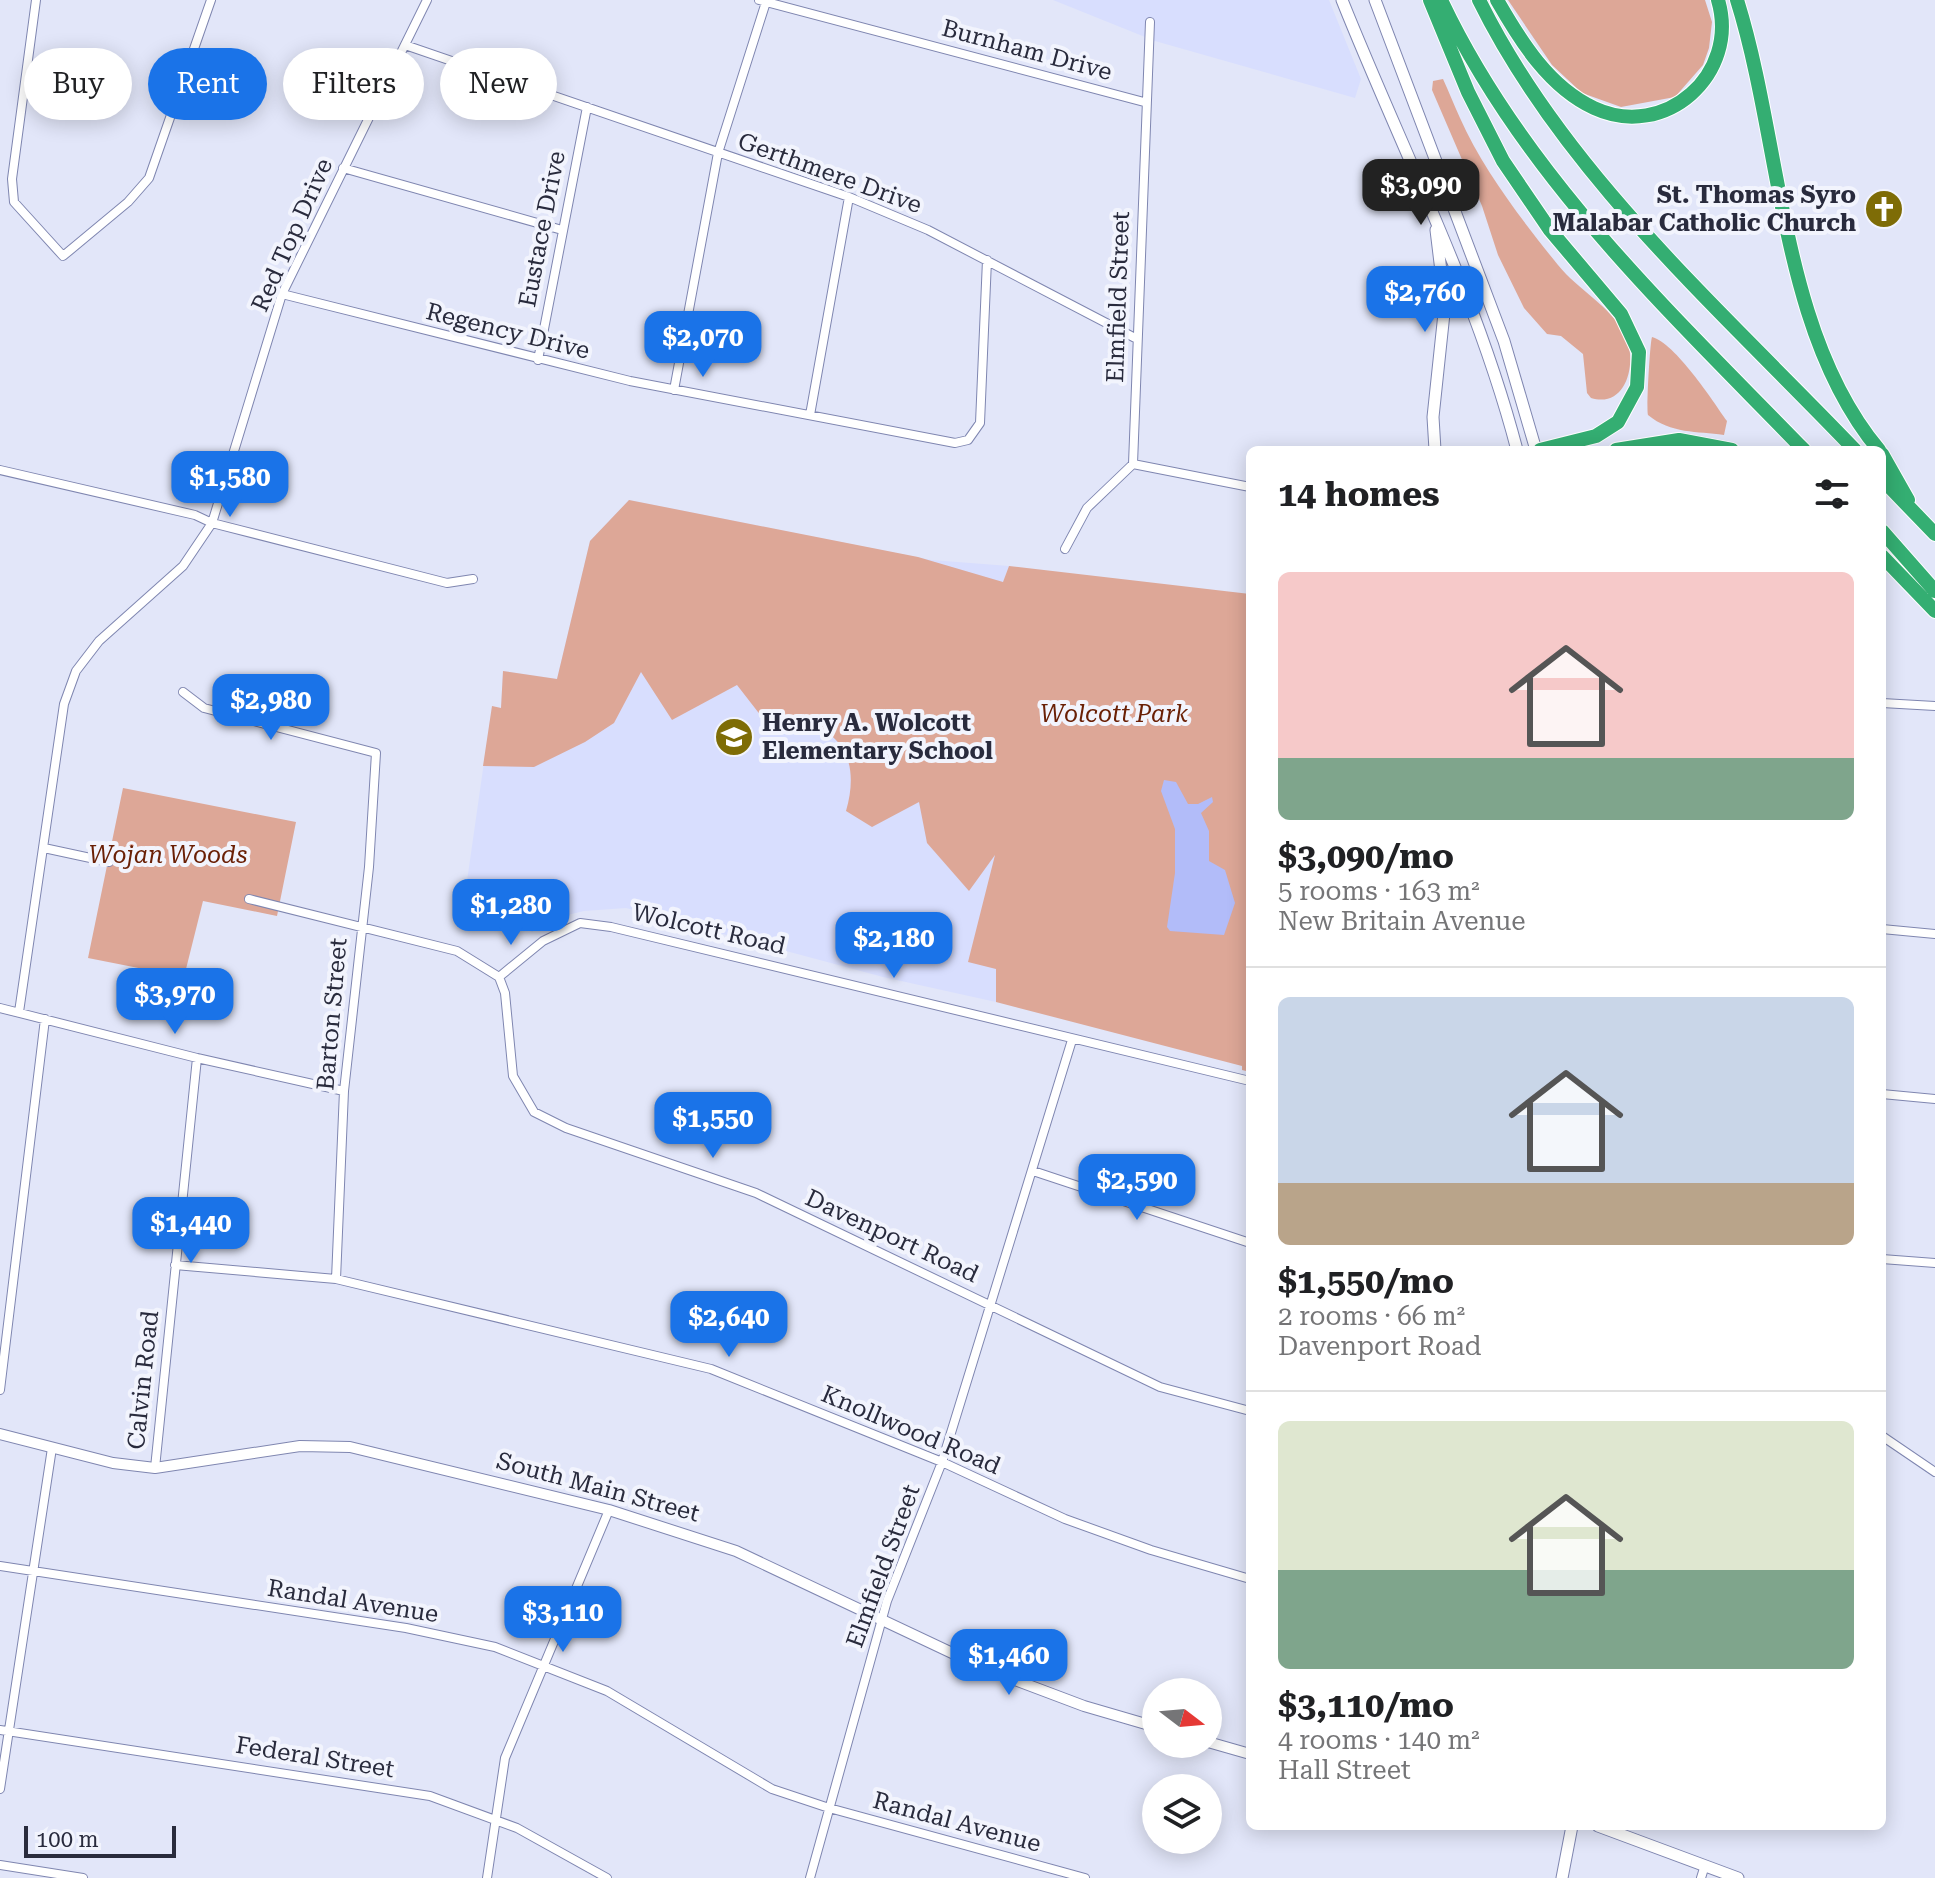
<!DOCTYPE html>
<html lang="en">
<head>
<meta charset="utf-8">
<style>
  :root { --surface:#fff; --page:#f2f2f2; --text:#202124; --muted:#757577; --line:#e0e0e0; --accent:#1a73e8 }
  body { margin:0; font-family:"Roboto Serif",serif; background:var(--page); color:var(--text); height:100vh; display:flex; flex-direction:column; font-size:30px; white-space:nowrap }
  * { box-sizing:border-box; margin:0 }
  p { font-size:26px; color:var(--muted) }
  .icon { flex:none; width:44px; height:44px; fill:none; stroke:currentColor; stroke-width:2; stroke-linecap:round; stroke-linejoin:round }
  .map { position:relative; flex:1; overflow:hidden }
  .details { position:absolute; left:1246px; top:446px; width:640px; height:1384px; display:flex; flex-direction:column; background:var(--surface); border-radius:12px; box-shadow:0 4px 20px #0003 }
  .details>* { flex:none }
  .guide { position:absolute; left:24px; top:48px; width:760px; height:72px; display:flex; gap:16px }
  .needle { width:52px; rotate:106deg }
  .buttons { position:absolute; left:1142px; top:1678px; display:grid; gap:16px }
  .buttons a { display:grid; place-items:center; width:80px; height:80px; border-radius:50%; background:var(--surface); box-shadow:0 4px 20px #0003; font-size:40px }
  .scale { position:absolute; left:24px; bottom:20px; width:152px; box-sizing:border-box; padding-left:8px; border:4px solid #292b3d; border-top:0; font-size:22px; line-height:28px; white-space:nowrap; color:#292b3d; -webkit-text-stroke:6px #f2f4fd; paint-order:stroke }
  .price { position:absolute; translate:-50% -68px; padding:0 18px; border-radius:16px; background:var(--accent); color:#fff; font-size:26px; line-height:52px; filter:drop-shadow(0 2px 4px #0008) }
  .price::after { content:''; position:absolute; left:50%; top:48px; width:24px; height:18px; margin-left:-12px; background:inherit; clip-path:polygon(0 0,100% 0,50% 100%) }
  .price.selected { background:#222; color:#fff }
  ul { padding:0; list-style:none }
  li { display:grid; align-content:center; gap:16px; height:424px; padding:0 32px }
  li+li { border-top:2px solid var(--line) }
  li span { display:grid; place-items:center; height:248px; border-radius:12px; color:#555 }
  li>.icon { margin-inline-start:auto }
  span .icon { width:144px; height:144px; fill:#fffc; stroke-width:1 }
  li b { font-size:34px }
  h2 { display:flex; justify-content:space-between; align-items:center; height:96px; padding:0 32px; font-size:34px }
  .chip { padding:0 28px; border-radius:36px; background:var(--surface); box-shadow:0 4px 20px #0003; font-size:28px; line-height:72px }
  .chip.selected { background:var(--accent); color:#fff }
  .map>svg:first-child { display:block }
  .built { fill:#d8defe }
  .green { fill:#dda797 }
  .water { fill:#b2bcf9 }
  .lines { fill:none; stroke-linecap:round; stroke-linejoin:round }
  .minor-casing { stroke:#7f86b0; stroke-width:10 }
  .tertiary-casing { stroke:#7f86b0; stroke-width:12 }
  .secondary-casing { stroke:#7f86b0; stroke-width:13 }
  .motorway-casing { stroke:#fff; stroke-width:16 }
  .minor { stroke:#fff; stroke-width:8 }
  .tertiary { stroke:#fff; stroke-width:10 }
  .secondary { stroke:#fff; stroke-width:11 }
  .motorway { stroke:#34ae72; stroke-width:14 }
  .labels { text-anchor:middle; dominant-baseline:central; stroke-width:8; stroke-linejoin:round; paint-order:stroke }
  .street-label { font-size:24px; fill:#292b3d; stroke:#f2f4fd }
  .poi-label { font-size:24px; font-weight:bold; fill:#292b3d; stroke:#f2f4fd; text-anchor:end }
  .park-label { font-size:24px; font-style:italic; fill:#6a2006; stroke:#f2f4fd }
</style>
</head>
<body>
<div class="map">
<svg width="1935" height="1878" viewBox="0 0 1935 1878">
  <rect width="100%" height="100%" fill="#e2e6f9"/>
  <path class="built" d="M 1053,0 L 1329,0 L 1361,79 L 1355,98 L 1155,41 Z
    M 629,500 L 931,560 L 1009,566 L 967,679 L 998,813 L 996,1002 L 883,977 L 626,908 L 584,911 L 559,917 L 532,932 L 467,881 L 492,706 L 501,708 L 503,671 L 557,679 L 590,541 Z"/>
  <path class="green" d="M 1508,0 L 1705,0 L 1712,22 L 1709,48 L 1703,65 L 1675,97 L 1621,107 L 1582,93 L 1552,65 Z
    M 1443,79 C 1449,92 1454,105 1460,118 C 1482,168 1523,222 1558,265 C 1578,290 1610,305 1625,335 C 1638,361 1627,409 1591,398 L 1587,393 L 1583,354 L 1561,336 L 1547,334 L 1524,308 L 1498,255 L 1482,206 L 1432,90 L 1433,81 Z
    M 1652,337 C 1675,343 1713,401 1727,421 L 1724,435 C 1697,431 1671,434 1648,415 C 1646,411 1650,342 1652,337 Z
    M 629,500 L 918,557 L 1003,582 L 1009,566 L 1250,594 L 1250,1072 L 1242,1070 L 1242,1066 L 996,1002 L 996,969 L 968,962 L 995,855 L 969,891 L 927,843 L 919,802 L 872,827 L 846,811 C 864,750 830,714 768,725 L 737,685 L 672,720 L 641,672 L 614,723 L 585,742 L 534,767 L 483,766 L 492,706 L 501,708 L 503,671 L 557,679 L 590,541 Z
    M 123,788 L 296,822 L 277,916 L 203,901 L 184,977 L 88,958 Z"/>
  <path class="water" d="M 1164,780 L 1176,782 L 1188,804 L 1198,804 L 1212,797 L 1213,802 L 1201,813 L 1209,831 L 1209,861 L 1225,870 L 1235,903 L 1224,935 L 1170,931 L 1167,927 L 1175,873 L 1175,829 L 1161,791 Z"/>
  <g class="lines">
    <defs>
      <path id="minor" d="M 36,0 L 12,179 L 14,202 L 63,256 L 128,202 L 149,178 L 211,0
        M 759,0 L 1144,102
        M 405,45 L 849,197 L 928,230 L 1137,339
        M 343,168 L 562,230
        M 282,294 L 630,381 L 955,443 L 968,440 L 980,423 L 987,260
        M 538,360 L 587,107
        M 674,390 L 718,153 L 766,2
        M 810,415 L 849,197
        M 1133,464 L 1250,487
        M 0,470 L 195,515 L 212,523 L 447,583 L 473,579
        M 1065,549 L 1087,508 L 1133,464 L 1150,22
        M 183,692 L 204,708 L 376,753 L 369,867 L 344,1091 L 336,1279
        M 1882,703 L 1935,706
        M 44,848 L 109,862
        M 249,899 L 457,951 L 499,977 L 505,993 L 513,1076 L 534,1112 L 566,1128 L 756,1193 L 1160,1387 L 1250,1411
        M 1882,929 L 1935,934
        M 499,977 L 543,941 L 580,923 L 611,927 L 1250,1081
        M 0,1008 L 197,1058 L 344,1091
        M 19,1012 L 64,704 L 76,671 L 99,641 L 183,566 L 212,523 L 282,294 L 427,0
        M 1882,1094 L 1935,1099
        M 1033,1171 L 1250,1243
        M 1882,1259 L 1935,1263
        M 175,1265 L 336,1279 L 711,1369 L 942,1462 L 1065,1519 L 1151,1550 L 1250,1579
        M 0,1390 L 45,1019
        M 1882,1436 L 1935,1472
        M 155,1468 L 197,1058
        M 0,1566 L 406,1628 L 495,1647 L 607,1691 L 772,1789 L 829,1808 L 1085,1878
        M 0,1730 L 430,1796 L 517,1828 L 607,1878
        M 0,1789 L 52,1448
        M 0,1865 L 83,1878
        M 487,1878 L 505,1758 L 609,1510
        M 810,1878 L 887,1601 L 942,1462 L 1072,1040
        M 1701,1878 L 1705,1865"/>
      <path id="tertiary" d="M 0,1434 L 113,1463 L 155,1468 L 300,1446 L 350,1447 L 609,1510 L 736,1551 L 986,1669 L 1084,1706 L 1156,1727
        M 1208,1742 L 1250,1754"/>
      <path id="secondary" d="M 1342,0 C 1402,150 1476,293 1517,450
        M 1375,0 L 1504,341 L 1536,450
        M 1435,450 L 1433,417 L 1445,304 L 1436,230
        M 1598,1826 L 1738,1878
        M 1562,1878 L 1572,1826"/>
      <path id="motorway" d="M 1430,0 L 1468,92 L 1503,161 L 1550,230 L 1621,314 L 1639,352 L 1637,387 L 1618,422 L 1596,436 L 1540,450
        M 1441,0 C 1524,176 1670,312 1804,450
        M 1479,0 C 1564,173 1722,311 1855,450
        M 1497,0 C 1521,42 1549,87 1594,108 C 1665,141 1740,74 1718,0
        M 1737,0 C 1782,143 1780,332 1879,450
        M 1616,450 L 1679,440 L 1732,450
        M 1882,454 L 1908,500
        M 1882,479 L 1935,534
        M 1882,531 L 1935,591
        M 1882,556 L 1935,611"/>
    </defs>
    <use href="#minor" class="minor-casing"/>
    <use href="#tertiary" class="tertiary-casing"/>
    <use href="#secondary" class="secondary-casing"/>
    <use href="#motorway" class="motorway-casing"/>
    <use href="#minor" class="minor"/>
    <use href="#tertiary" class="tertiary"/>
    <use href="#secondary" class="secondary"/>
    <use href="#motorway" class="motorway"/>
  </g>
  <defs>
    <symbol id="church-disc" viewBox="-11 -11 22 22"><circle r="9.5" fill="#7e6c06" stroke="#f2f4fd"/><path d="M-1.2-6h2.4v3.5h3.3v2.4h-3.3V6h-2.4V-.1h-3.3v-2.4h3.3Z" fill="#fff"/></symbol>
    <symbol id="school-disc" viewBox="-11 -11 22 22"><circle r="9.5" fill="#7e6c06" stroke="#f2f4fd"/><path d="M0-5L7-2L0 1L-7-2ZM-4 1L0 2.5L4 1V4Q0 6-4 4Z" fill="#fff"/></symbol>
  </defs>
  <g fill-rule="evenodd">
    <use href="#church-disc" x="1862" y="187" width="44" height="44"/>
    <use href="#school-disc" x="712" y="715" width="44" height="44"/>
  </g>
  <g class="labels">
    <g class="street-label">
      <text transform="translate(1027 50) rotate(15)">Burnham Drive</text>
      <text transform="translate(830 173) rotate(20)">Gerthmere Drive</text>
      <text transform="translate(542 229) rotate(-79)">Eustace Drive</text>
      <text transform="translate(292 235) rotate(-66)">Red Top Drive</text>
      <text transform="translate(1118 297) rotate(-88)">Elmfield Street</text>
      <text transform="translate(508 331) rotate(14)">Regency Drive</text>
      <text transform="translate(709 929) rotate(13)">Wolcott Road</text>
      <text transform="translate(332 1014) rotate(-85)">Barton Street</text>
      <text transform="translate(892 1236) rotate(25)">Davenport Road</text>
      <text transform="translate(143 1380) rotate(-84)">Calvin Road</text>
      <text transform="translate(911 1430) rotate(23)">Knollwood Road</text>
      <text transform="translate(598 1487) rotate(15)">South Main Street</text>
      <text transform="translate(883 1566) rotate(-70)">Elmfield Street</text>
      <text transform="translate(353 1601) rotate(9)">Randal Avenue</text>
      <text transform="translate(315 1757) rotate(9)">Federal Street</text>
      <text transform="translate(957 1822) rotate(15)">Randal Avenue</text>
    </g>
    <g class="poi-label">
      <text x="1856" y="195">St. Thomas Syro<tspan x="1856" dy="28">Malabar Catholic Church</tspan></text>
      <text x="762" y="723" text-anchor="start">Henry A. Wolcott<tspan x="762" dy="28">Elementary School</tspan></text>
    </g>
    <g class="park-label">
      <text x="1114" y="714">Wolcott Park</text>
      <text x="168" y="855">Wojan Woods</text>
    </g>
  </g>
</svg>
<div class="buttons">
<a><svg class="needle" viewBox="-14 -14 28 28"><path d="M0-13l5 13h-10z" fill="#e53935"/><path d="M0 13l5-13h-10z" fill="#757577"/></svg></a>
<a><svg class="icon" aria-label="layers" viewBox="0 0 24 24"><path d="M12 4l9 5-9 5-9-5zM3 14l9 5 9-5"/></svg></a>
</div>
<div class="scale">100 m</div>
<b class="price selected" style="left:1421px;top:227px">$3,090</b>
<b class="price" style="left:1425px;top:334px">$2,760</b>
<b class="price" style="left:703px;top:379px">$2,070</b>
<b class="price" style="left:230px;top:519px">$1,580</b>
<b class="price" style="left:271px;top:742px">$2,980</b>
<b class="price" style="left:511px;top:947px">$1,280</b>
<b class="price" style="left:894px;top:980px">$2,180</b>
<b class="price" style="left:175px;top:1036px">$3,970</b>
<b class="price" style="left:713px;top:1160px">$1,550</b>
<b class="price" style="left:1137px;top:1222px">$2,590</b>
<b class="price" style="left:191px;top:1265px">$1,440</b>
<b class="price" style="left:729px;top:1359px">$2,640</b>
<b class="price" style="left:563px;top:1654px">$3,110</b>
<b class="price" style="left:1009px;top:1697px">$1,460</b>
<div class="guide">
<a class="chip">Buy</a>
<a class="chip selected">Rent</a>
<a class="chip">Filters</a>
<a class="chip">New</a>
</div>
<section class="details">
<h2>14 homes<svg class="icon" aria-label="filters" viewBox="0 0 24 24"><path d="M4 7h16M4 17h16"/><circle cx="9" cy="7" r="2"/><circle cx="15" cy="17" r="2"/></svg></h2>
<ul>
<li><span style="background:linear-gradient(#f6c9c9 75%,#7fa58c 0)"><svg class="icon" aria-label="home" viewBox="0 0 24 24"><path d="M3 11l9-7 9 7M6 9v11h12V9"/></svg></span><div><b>$3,090/mo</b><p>5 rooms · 163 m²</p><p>New Britain Avenue</p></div></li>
<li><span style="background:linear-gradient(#c9d6e8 75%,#b9a48a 0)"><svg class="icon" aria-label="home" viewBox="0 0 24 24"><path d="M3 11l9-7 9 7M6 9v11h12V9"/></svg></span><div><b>$1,550/mo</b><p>2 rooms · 66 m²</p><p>Davenport Road</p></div></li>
<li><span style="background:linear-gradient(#dfe7d0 60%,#7fa58c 0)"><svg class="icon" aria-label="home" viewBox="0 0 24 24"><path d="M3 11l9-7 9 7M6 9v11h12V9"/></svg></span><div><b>$3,110/mo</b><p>4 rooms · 140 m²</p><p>Hall Street</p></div></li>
</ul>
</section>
</div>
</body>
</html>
